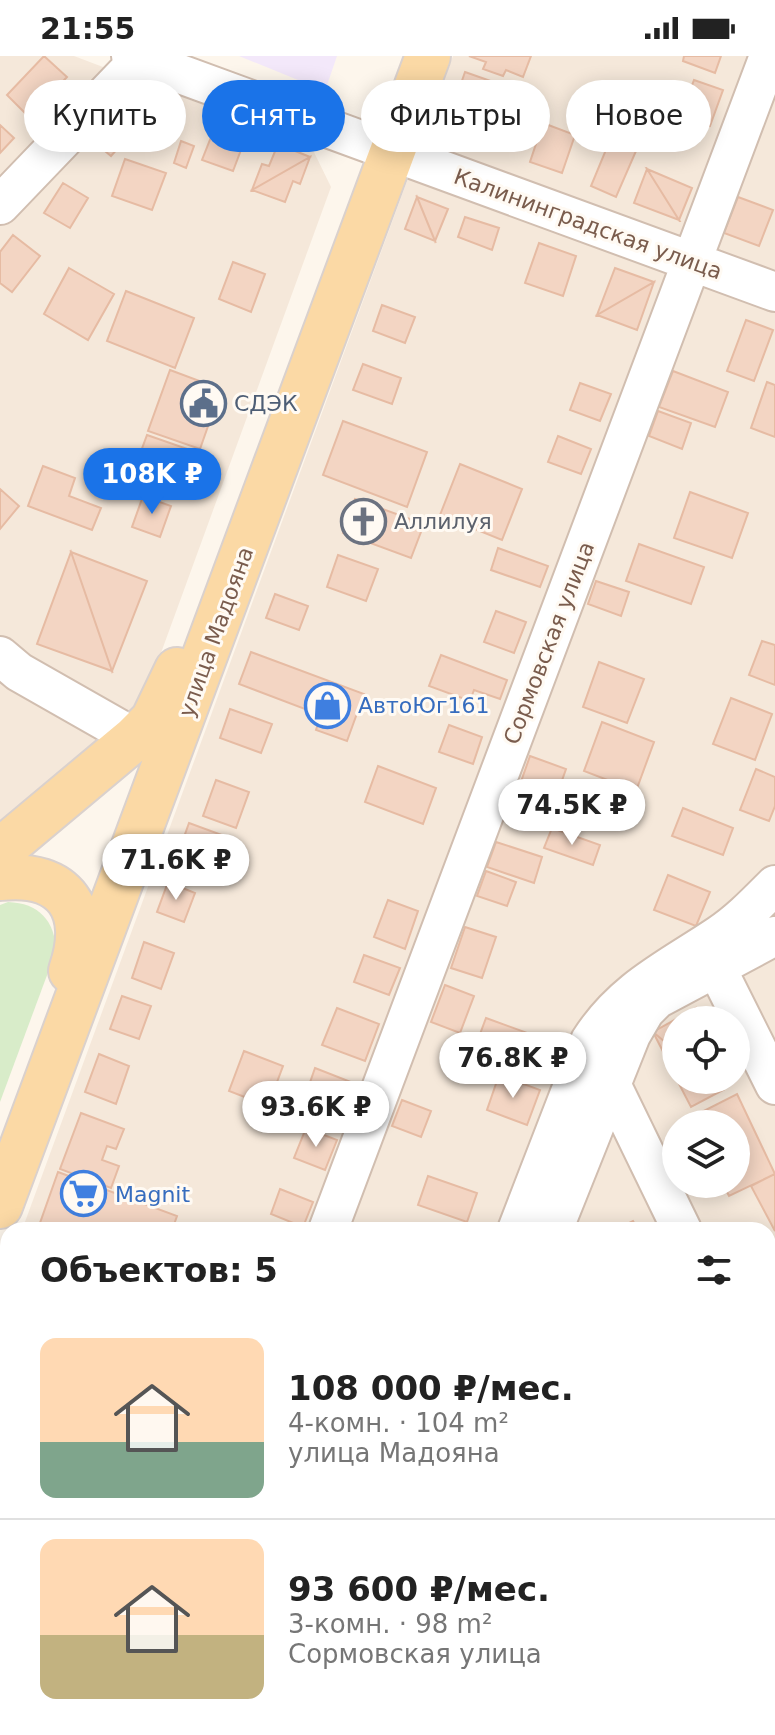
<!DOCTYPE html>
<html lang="ru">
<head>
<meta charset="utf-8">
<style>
  :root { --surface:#fff; --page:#f6f6f6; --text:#222; --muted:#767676; --line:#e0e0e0; --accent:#1a73e8 }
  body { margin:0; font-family:"DejaVu Sans",sans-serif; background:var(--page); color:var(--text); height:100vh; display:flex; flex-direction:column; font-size:30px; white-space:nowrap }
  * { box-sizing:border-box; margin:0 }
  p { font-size:26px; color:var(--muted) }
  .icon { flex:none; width:44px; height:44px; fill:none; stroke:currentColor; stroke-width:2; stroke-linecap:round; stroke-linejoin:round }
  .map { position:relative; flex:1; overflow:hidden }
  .side { position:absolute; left:0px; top:1166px; width:776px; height:514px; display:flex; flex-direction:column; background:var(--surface); border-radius:24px 24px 0 0; box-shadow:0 4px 20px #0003 }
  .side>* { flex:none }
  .guide { position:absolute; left:24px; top:24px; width:728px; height:72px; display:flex; gap:16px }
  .controls { position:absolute; left:662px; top:950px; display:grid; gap:16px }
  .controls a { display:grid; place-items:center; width:88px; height:88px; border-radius:50%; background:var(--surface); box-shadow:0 4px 20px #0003; font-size:40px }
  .price { position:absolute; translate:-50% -68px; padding:0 18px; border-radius:28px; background:#fff; color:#222; font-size:26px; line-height:52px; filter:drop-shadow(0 2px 4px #0008) }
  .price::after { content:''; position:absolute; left:50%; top:48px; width:24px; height:18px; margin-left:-12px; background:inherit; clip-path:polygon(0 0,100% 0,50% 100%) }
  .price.current { background:var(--accent); color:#fff }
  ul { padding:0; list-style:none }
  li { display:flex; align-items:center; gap:24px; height:200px; padding:0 40px }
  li+li { border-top:2px solid var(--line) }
  li span { display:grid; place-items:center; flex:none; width:224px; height:160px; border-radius:16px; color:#555 }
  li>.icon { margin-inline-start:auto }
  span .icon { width:96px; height:96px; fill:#fffc; stroke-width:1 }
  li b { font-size:34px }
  h2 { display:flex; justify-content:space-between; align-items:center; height:96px; padding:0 40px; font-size:34px }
  .chip { padding:0 28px; border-radius:36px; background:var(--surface); box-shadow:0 4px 20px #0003; font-size:28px; line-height:72px }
  .chip.current { background:var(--accent); color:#fff }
  .status { display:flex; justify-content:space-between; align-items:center; height:56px; padding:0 40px; background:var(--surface); direction:ltr }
  .status svg { height:22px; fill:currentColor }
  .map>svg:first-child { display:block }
  .residential { fill:#f5e8da; fill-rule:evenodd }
  .education { fill:#f3e8fa }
  .green { fill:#d8ecc9 }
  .building { fill:#f3d5c3; stroke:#e6bba3; stroke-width:2 }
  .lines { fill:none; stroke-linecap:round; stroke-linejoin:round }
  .minor-casing { stroke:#d1beb0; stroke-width:42 }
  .major-casing { stroke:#dad1cd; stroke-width:48 }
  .minor { stroke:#fff; stroke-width:38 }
  .major { stroke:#fbd9a5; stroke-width:44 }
  .labels { text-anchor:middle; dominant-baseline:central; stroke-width:6; stroke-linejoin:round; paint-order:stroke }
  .street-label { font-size:22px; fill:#7a5c4d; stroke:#fffaf3 }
  .service-label { font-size:22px; fill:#4e5e75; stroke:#fffaf3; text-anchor:start }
  .worship-label { font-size:22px; fill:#5b616d; stroke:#fffaf3; text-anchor:start }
  .shop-label { font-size:22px; fill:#366cbe; stroke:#fffaf3; text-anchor:start }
</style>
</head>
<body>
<div class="status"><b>21:55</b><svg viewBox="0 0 49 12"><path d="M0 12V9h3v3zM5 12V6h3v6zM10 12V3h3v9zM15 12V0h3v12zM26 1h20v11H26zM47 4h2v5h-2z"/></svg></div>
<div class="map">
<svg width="775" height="1679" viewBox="0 0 775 1679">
  <rect width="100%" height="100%" fill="#fdf6ec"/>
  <path class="residential" d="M 0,0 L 74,0 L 311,90 L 331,131 L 146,638 L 116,683 L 0,773 Z
    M 453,0 L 775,0 L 775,860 L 763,892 L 775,887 L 775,1679 L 0,1679 L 0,1235 L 8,1213 L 8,1672 L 768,1672 L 768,1174 L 22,1174 ZM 676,964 L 736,964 L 736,1024 L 676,1024 ZM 676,1068 L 736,1068 L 736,1128 L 676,1128 Z"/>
  <path class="education" d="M 239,0 L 337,0 L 325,35 Z"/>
  <path class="green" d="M 8,846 C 39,847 55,865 56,895 L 0,1046 L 0,849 Z"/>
  <path class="building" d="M 44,0 L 67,21 L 29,61 L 7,39 Z
    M 469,0 L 531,0 L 523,21 L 506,14 L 503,20 L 483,13 L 486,6 Z
    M 684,0 L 721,0 L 715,17 L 683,5 Z
    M 465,16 L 505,30 L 444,77 Z
    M 694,24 L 723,34 L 710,70 L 681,59 Z
    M 505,30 L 485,91 L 444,77 Z
    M 121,66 L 132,76 L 111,100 L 99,90 Z
    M 217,66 L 247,78 L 233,115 L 202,104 Z
    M 543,67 L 575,79 L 562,117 L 530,106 Z
    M 0,69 L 14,82 L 0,97 Z
    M 610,84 L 636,95 L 616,141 L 591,130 Z
    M 181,85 L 194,90 L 186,112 L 174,107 Z
    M 278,88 L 310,101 L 252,134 L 262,108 L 269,110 Z
    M 310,101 L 300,128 L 293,125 L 285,146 L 252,134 Z
    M 125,103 L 166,117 L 152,154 L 112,140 Z
    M 647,113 L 679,164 L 634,147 Z
    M 647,113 L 692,132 L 679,164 Z
    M 63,127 L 88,142 L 70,172 L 44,157 Z
    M 417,141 L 448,153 L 435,185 Z
    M 417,141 L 435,185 L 405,173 Z
    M 738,141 L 773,154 L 759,190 L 724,177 Z
    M 465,161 L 499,172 L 492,194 L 458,181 Z
    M 13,179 L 40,200 L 12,236 L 0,227 L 0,196 Z
    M 539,187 L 576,200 L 563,240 L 525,227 Z
    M 233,206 L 265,218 L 251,256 L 219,243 Z
    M 69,212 L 114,238 L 88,284 L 44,258 Z
    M 615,212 L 654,226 L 597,259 Z
    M 654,226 L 637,274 L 597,259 Z
    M 126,235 L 194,262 L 175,312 L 107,285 Z
    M 382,249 L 415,261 L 405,287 L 373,275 Z
    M 746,264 L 773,274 L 754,325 L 727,315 Z
    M 363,308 L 401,322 L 392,348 L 353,334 Z
    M 170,314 L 221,333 L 200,393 L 148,375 Z
    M 673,315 L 728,336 L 715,371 L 659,351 Z
    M 767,326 L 775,329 L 775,381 L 751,372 Z
    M 580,327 L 611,338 L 600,365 L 570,354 Z
    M 658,355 L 691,367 L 682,393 L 649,380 Z
    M 343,365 L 427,396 L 407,451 L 323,419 Z
    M 147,379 L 199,397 L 184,437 L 147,424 L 155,403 L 140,398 Z
    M 558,380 L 591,393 L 581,418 L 548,406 Z
    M 460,408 L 522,433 L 502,484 L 440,459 Z
    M 43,410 L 75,422 L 69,440 L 101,452 L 92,474 L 28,450 Z
    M 0,433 L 19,450 L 0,473 Z
    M 690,436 L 748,457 L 732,502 L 674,482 Z
    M 143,440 L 171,450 L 160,481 L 132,471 Z
    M 355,443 L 424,468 L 411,502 L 343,477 Z
    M 639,488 L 704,511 L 691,548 L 626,525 Z
    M 498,492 L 548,510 L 540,531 L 491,514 Z
    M 71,496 L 147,525 L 112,615 Z
    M 71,496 L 112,615 L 37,588 Z
    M 338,499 L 378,513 L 366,545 L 327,531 Z
    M 596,525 L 629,536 L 621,560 L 588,548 Z
    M 275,538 L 308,550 L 299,574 L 266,562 Z
    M 496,555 L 526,566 L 514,597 L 484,586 Z
    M 762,585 L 775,589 L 775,629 L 749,619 Z
    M 251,596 L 364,638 L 347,685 L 316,674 L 321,659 L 239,628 Z
    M 441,599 L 507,624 L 500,643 L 474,634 L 470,645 L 429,630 Z
    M 599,606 L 644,623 L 627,667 L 583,651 Z
    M 731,642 L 772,658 L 755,704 L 713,688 Z
    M 230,653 L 272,668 L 261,697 L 220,682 Z
    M 602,666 L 654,686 L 636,735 L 584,715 Z
    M 449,669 L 482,681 L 473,708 L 439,696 Z
    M 530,700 L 566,713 L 553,750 L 517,737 Z
    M 378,710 L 436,732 L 423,768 L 365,746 Z
    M 756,713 L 775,721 L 775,750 L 769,765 L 740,754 Z
    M 216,724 L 249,736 L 236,772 L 203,760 Z
    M 683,752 L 733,772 L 723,799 L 672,780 Z
    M 189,767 L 222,779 L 212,807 L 179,795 Z
    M 552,772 L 600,789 L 593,809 L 544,792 Z
    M 496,786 L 542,801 L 534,827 L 487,811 Z
    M 486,815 L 516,826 L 507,850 L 477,840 Z
    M 668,819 L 710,836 L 696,870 L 654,854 Z
    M 168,826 L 195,837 L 184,866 L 157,856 Z
    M 388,844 L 418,855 L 405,893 L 374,881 Z
    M 465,871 L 496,881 L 482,922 L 451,912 Z
    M 144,886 L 174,897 L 161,933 L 132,922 Z
    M 364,899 L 400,912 L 389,939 L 354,926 Z
    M 445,929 L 474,940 L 460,977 L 431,966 Z
    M 122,940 L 151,950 L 139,983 L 110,973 Z
    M 337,952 L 379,968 L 365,1005 L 322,989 Z
    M 696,952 L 702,964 L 676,964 L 676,995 L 653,976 Z
    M 486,962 L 555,987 L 541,1023 L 473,997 Z
    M 653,976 L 676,995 L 676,1021 Z
    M 244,995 L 283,1010 L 268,1050 L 229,1035 Z
    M 99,998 L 129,1010 L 116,1048 L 85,1036 Z
    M 315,1012 L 356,1028 L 347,1053 L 306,1038 Z
    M 499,1019 L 540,1034 L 527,1069 L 487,1054 Z
    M 677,1024 L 711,1024 L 723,1034 L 691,1051 Z
    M 737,1038 L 775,1118 L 729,1140 L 723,1128 L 736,1128 L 736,1068 L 693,1068 L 690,1062 Z
    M 402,1044 L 431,1055 L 421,1081 L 392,1070 Z
    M 81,1057 L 124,1073 L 116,1093 L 107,1090 L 102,1104 L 119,1110 L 111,1132 L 60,1113 Z
    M 306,1072 L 337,1084 L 325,1114 L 294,1102 Z
    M 676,1094 L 676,1117 L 667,1098 Z
    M 58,1116 L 177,1160 L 172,1174 L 58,1174 L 40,1167 Z
    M 775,1118 L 775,1175 L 751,1130 Z
    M 428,1120 L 477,1137 L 467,1166 L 418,1149 Z
    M 280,1133 L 313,1146 L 303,1171 L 271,1158 Z
    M 633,1165 L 638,1174 L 615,1174 Z
    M 0,1274 L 8,1277 L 8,1311 L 0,1308 Z
    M 45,1672 L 79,1672 L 76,1679 L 49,1679 L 51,1675 Z
    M 121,1672 L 171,1672 L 169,1679 L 118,1679 Z
    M 375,1672 L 393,1672 L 395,1679 L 384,1679 Z
    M 688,1672 L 719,1672 L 727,1677 L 684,1679 Z"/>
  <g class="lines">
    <defs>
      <path id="minor" d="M 131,0 L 775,236
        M 0,149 L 140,3
        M 0,600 L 19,616 L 135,682
        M 716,911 L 775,1029
        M 612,1030 L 682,1174
        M 328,1174 L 769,0
        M 517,1174 L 590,985 C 623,933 670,912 719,879 C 740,865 757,847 775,829
        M 553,1174 L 631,979 L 645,955 L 657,943 L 775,880
        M 768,1350 L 775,1365
        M 0,1399 L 8,1402
        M 0,1450 L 8,1453
        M 545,1672 L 557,1679
        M 105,1679 L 107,1672
        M 342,1679 L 344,1672
        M 661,1679 L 666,1672"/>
      <path id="major" d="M 0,795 L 135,682 L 153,664 L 177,614
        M 0,822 C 66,815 92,855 71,915
        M 0,1150 L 428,0"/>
    </defs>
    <use href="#minor" class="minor-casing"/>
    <use href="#major" class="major-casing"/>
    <use href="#minor" class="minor"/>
    <use href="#major" class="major"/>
  </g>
  <defs>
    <symbol id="civic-ring" viewBox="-11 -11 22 22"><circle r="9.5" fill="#fffaf3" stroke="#5c6f8a" stroke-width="1.5"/><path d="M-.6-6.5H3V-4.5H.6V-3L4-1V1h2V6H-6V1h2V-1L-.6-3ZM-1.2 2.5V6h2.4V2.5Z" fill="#5c6f8a"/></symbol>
    <symbol id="church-ring" viewBox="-11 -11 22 22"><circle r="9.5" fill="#fffaf3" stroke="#6b7280" stroke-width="1.5"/><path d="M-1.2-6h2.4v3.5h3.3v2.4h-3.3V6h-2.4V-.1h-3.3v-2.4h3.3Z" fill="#6b7280"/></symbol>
    <symbol id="shop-ring" viewBox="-11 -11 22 22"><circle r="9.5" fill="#fffaf3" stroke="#3f7fe0" stroke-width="1.5"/><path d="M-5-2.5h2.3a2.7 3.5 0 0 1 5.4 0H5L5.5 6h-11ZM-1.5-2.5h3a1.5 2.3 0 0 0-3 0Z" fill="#3f7fe0"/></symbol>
    <symbol id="supermarket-ring" viewBox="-11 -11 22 22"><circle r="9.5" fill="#fffaf3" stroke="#3f7fe0" stroke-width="1.5"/><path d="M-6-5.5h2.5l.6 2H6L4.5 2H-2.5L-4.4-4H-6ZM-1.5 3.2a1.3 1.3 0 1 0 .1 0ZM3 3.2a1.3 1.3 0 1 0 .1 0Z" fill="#3f7fe0"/></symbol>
  </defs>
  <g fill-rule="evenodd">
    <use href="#civic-ring" x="178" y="322" width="51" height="51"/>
    <use href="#church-ring" x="338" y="440" width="51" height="51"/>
    <use href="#shop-ring" x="302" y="624" width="51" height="51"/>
    <use href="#supermarket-ring" x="58" y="1112" width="51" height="51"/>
  </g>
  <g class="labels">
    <g class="street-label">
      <text transform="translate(588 168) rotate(20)">Калининградская улица</text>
      <text transform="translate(216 576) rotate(-70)">улица Мадояна</text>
      <text transform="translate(549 587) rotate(-69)">Сормовская улица</text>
    </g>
    <g class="service-label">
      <text x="234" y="347">СДЭК</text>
    </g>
    <g class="worship-label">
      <text x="394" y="465">Аллилуя</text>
    </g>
    <g class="shop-label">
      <text x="358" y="649">АвтоЮг161</text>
      <text x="115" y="1138">Magnit</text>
    </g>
  </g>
</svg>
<div class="controls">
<a><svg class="icon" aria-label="locate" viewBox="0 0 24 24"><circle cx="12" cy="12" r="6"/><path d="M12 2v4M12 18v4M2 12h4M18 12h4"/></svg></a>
<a><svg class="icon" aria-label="layers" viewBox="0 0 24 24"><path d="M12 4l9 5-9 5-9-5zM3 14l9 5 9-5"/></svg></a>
</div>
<b class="price current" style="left:152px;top:460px">108K ₽</b>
<b class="price" style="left:572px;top:791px">74.5K ₽</b>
<b class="price" style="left:176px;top:846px">71.6K ₽</b>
<b class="price" style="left:513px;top:1044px">76.8K ₽</b>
<b class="price" style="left:316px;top:1093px">93.6K ₽</b>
<div class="guide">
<a class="chip">Купить</a>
<a class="chip current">Снять</a>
<a class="chip">Фильтры</a>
<a class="chip">Новое</a>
</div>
<section class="side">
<h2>Объектов: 5<svg class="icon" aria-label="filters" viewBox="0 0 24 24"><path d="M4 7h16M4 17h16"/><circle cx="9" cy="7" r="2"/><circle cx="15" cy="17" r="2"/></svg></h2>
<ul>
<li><span style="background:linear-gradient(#ffd9b3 65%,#7fa58c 0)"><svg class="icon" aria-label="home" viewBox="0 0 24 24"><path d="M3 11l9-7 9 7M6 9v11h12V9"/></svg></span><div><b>108 000 ₽/мес.</b><p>4-комн. · 104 m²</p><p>улица Мадояна</p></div></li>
<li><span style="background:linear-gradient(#ffd9b3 60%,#c2b280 0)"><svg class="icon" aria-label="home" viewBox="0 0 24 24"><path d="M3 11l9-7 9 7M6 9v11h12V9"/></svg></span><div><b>93 600 ₽/мес.</b><p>3-комн. · 98 m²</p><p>Сормовская улица</p></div></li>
</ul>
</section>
</div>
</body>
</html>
